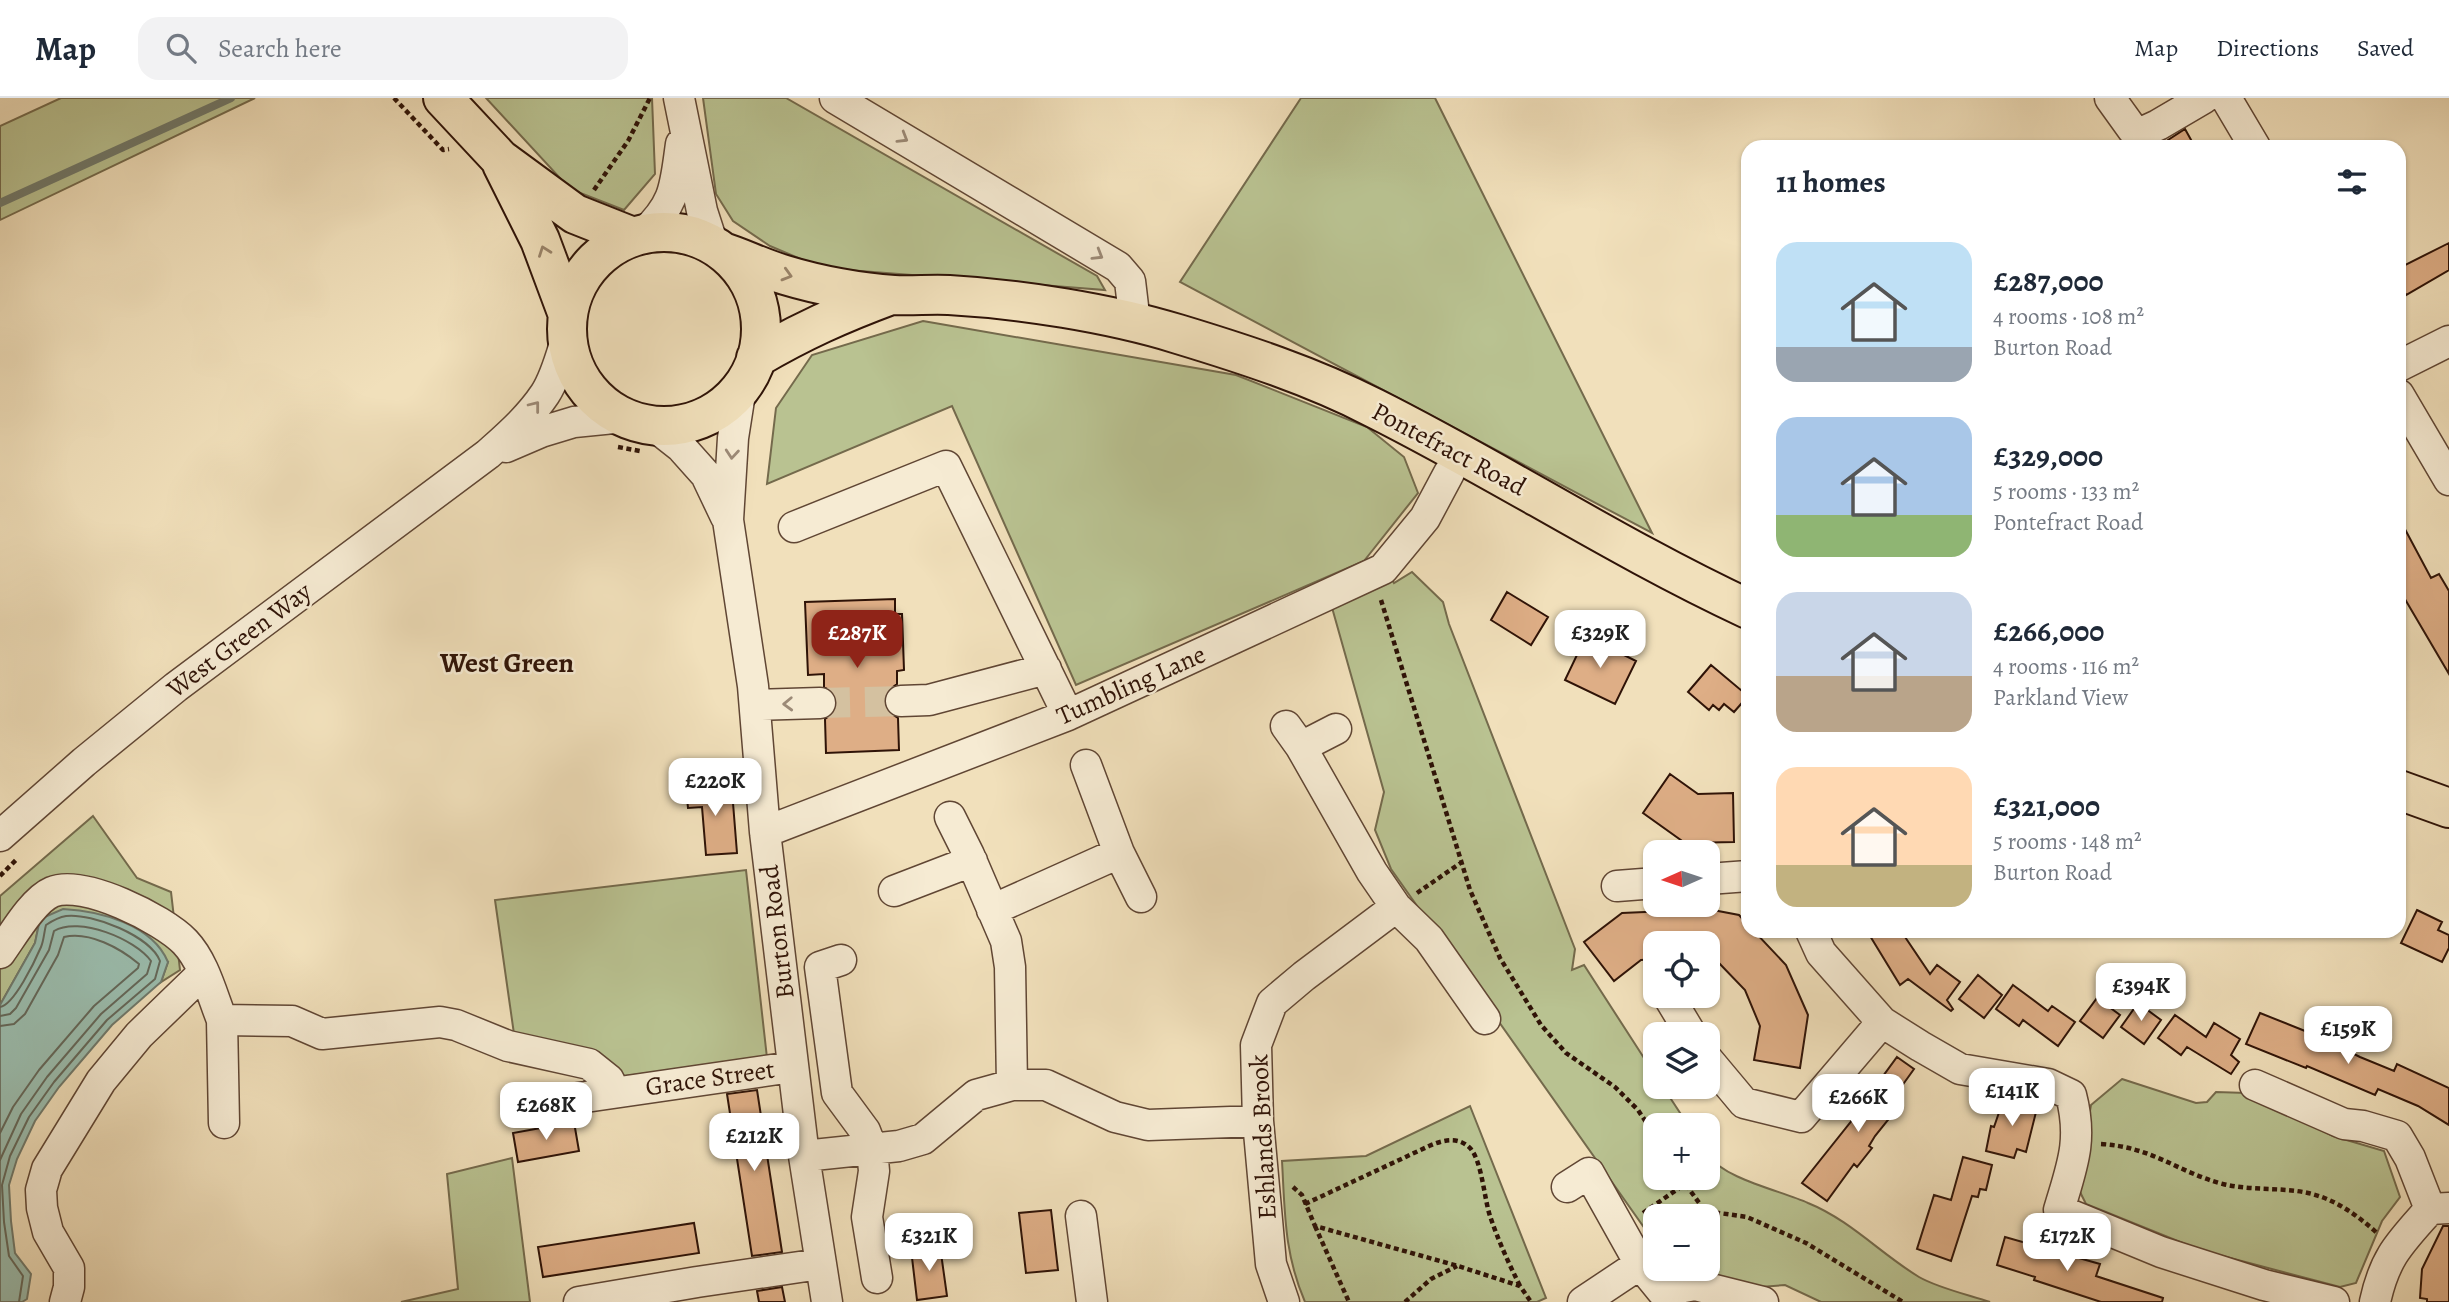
<!DOCTYPE html>
<html lang="en">
<head>
<meta charset="utf-8">
<style>
  :root { --surface:#fff; --page:#f2f2f3; --text:#1f2937; --muted:#747a83; --line:#e0e1e3; --accent:#8f2418 }
  body { margin:0; font-family:Alegreya,serif; background:var(--page); color:var(--text); height:100vh; display:flex; flex-direction:column; font-size:26px; white-space:nowrap }
  * { box-sizing:border-box; margin:0 }
  p { font-size:23px; color:var(--muted) }
  .icon { flex:none; width:38px; height:38px; fill:none; stroke:currentColor; stroke-width:2; stroke-linecap:round; stroke-linejoin:round }
  .map { position:relative; flex:1; overflow:hidden }
  .panel { position:absolute; left:1741px; top:42px; width:665px; height:798px; display:flex; flex-direction:column; background:var(--surface); border-radius:21px; box-shadow:0 2px 5px #0004 }
  .panel>* { flex:none }
  .needle { width:46px; rotate:267deg }
  .fabs { position:absolute; left:1643px; top:742px; display:grid; gap:14px }
  .fabs a { display:grid; place-items:center; width:77px; height:77px; border-radius:14px; background:var(--surface); box-shadow:0 2px 5px #0004; font-size:35px }
  .price { position:absolute; translate:-50% -60px; padding:0 16px; border-radius:14px; background:#fff; color:#222; font-size:23px; line-height:46px; filter:drop-shadow(0 2px 4px #0008) }
  .price::after { content:''; position:absolute; left:50%; top:42px; width:21px; height:16px; margin-left:-10px; background:inherit; clip-path:polygon(0 0,100% 0,50% 100%) }
  .price.selected { background:var(--accent); color:#fff }
  ul { padding:0; list-style:none }
  li { display:flex; align-items:center; gap:21px; height:175px; padding:0 35px }
  li span { display:grid; place-items:center; flex:none; width:196px; height:140px; border-radius:21px; color:#555 }
  li>.icon { margin-inline-start:auto }
  span .icon { width:84px; height:84px; fill:#fffc; stroke-width:1 }
  li b { font-size:30px }
  h2 { display:flex; justify-content:space-between; align-items:center; height:84px; padding:0 35px; font-size:30px }
  header { display:flex; align-items:center; gap:42px; box-sizing:border-box; height:98px; padding:0 35px; background:var(--surface); border-bottom:2px solid var(--line) }
  header strong { font-size:33px }
  nav { display:flex; gap:38px; margin-inline-start:auto; font-size:24px }
  .search { width:490px; height:63px; background:var(--page); display:flex; align-items:center; gap:18px; box-sizing:border-box; padding:0 24px; border-radius:21px; color:var(--muted); font-size:26px }
  .map>svg:first-child { display:block }
  .green { fill:#b9c291; stroke:#746a4c; stroke-width:2 }
  .water { fill:#9bbdae; stroke:#70796b; stroke-width:2 }
  .lines { fill:none; stroke-linecap:round; stroke-linejoin:round }
  .shore { stroke:#65685a; stroke-width:2 }
  .stream { stroke:#70796b; stroke-width:8 }
  .building { fill:#deae86; stroke:#2f1307; stroke-width:2 }
  .minor-tunnel { stroke:#d4c1a0; stroke-width:30; stroke-dasharray:30 15; stroke-linecap:butt }
  .minor-casing { stroke:#604634; stroke-width:33 }
  .highway-casing { stroke:#2f1307; stroke-width:42 }
  .path { stroke:#2f1307; stroke-width:4.5; stroke-dasharray:5 3.5; stroke-linecap:butt }
  .minor { stroke:#f6ebd3; stroke-width:30 }
  .highway { stroke:#f1e0bb; stroke-width:38 }
  .oneway { stroke:#9c8a77 }
  .oneway2 { stroke:#9a846a }
  .labels { text-anchor:middle; dominant-baseline:central; stroke-width:5; stroke-linejoin:round; paint-order:stroke }
  .street-label { font-size:26px; fill:#2f1307; stroke:#f6ebd3 }
  .neighbourhood-label { font-size:28px; font-weight:bold; fill:#2f1307; stroke:#f6ebd3 }
</style>
</head>
<body>
<header>
<strong>Map</strong>
<div class="search"><svg class="icon" aria-label="search" viewBox="0 0 24 24"><circle cx="10" cy="10" r="6"/><path d="M15 15l6 6"/></svg>Search here</div>
<nav><a>Map</a><a>Directions</a><a>Saved</a></nav>
</header>
<div class="map">
<svg width="2449" height="1204" viewBox="0 0 2449 1204">
  <rect width="100%" height="100%" fill="#f1e0bb"/>
  <filter id="stains"><feTurbulence type="fractalNoise" baseFrequency=".00286" numOctaves="4"/><feColorMatrix values="0 0 0 0 .2 0 0 0 0 .09 0 0 0 0 .02 0 0 0 .5 -.17"/></filter>
  <radialGradient id="worn" r=".72"><stop offset=".6" stop-color="#630" stop-opacity="0"/><stop offset="1" stop-color="#630" stop-opacity=".3"/></radialGradient>
  <path class="green" d="M 61,0 L 255,0 L 0,122 L 0,28 Z
    M 486,0 L 652,0 L 655,76 L 624,112 L 570,91 Z
    M 703,0 L 786,0 L 1097,178 L 1105,192 L 822,170 L 770,148 L 733,123 L 716,96 Z
    M 1301,0 L 1435,0 L 1652,435 L 1180,184 Z
    M 923,223 L 1236,277 L 1367,329 L 1404,359 L 1418,395 L 1364,463 L 1076,587 L 952,308 L 767,386 L 776,310 L 812,257 Z
    M 1388,474 L 1394,485 L 1412,474 L 1443,504 L 1449,526 L 1575,851 L 1572,872 L 1584,867 L 1655,977 L 1656,989 L 1663,989 L 1688,1027 L 1656,1027 L 1656,1080 L 1708,1080 L 1708,1057 C 1724,1081 1782,1093 1808,1105 C 1850,1122 1881,1156 1919,1179 C 1938,1190 1969,1197 1990,1204 L 1821,1204 L 1785,1187 L 1760,1189 L 1675,1173 L 1674,1171 L 1708,1171 L 1708,1118 L 1656,1118 L 1655,1145 L 1391,771 L 1375,732 L 1384,694 L 1331,506 Z
    M 93,718 L 137,780 L 171,794 L 180,872 L 161,884 L 168,864 L 40,821 L 35,845 L 0,907 L 0,798 Z
    M 746,772 L 767,960 L 625,978 L 514,936 L 495,802 Z
    M 2122,981 L 2196,1005 L 2207,1004 L 2216,994 L 2247,995 L 2333,1038 L 2384,1053 L 2400,1099 L 2382,1123 L 2356,1185 L 2340,1189 L 2200,1152 L 2086,1106 L 2077,1088 L 2091,1007 Z
    M 1470,1008 L 1546,1200 L 1537,1204 L 1305,1204 C 1284,1155 1285,1115 1282,1063 L 1366,1058 Z
    M 512,1060 L 530,1204 L 401,1204 L 458,1191 L 447,1076 Z"/>
  <path class="water" d="M 63,811 C 100,813 152,826 168,864 L 161,884 L 112,927 L 59,989 L 35,1023 L 17,1061 L 9,1087 L 11,1123 L 15,1155 L 31,1176 L 27,1201 L 22,1204 L 0,1204 L 0,907 L 35,845 L 40,821 Z"/>
  <g class="lines">
    <path class="shore" d="M 0,909 C 14,907 35,863 41,849 C 44,842 44,834 46,827 C 52,823 59,819 66,818 C 93,815 150,838 160,863 L 155,881 L 107,922 L 54,984 L 29,1019 L 10,1058 L 2,1087 L 4,1124 L 9,1158 L 23,1178 L 19,1204
      M 0,918 L 10,916 L 16,910 L 49,852 L 54,833 C 79,818 135,841 151,863 L 147,876 L 101,916 L 47,979 L 21,1016 L 0,1062
      M 0,928 L 14,926 L 25,916 L 58,857 L 64,839 C 89,833 120,850 139,866 L 138,870 L 94,908 L 39,972 L 13,1009 L 0,1035"/>
    <path class="stream" d="M 0,105 L 231,0"/>
  </g>
  <path class="building" d="M 2185,31 L 2195,49 L 2172,49 L 2168,42 Z
    M 2449,145 L 2449,172 L 2406,197 L 2399,183 L 2399,170 Z
    M 2399,420 L 2431,480 L 2439,476 L 2449,493 L 2449,576 L 2399,491 Z
    M 1507,494 L 1548,519 L 1531,547 L 1491,522 Z
    M 895,501 L 895,516 L 902,516 L 904,572 L 897,573 L 897,586 L 886,594 L 884,603 L 887,613 L 898,620 L 899,652 L 826,655 L 825,621 L 835,614 L 837,604 L 834,595 L 824,589 L 824,576 L 808,577 L 805,504 Z
    M 1586,538 L 1636,563 L 1615,606 L 1565,582 Z
    M 1711,567 L 1748,598 L 1734,614 L 1724,606 L 1719,612 L 1713,607 L 1709,612 L 1688,594 Z
    M 1670,676 L 1698,696 L 1733,695 L 1734,744 L 1685,745 L 1643,715 Z
    M 725,687 L 726,705 L 733,705 L 737,755 L 706,757 L 702,709 L 688,710 L 686,690 Z
    M 1692,808 L 1739,817 L 1748,827 L 1748,833 L 1754,833 L 1786,867 L 1808,917 L 1800,970 L 1754,962 L 1760,928 L 1745,892 L 1717,863 L 1708,861 L 1708,845 L 1656,845 L 1656,861 L 1641,862 L 1614,883 L 1584,844 L 1622,815 L 1691,812 Z
    M 2417,812 L 2442,824 L 2438,832 L 2449,837 L 2449,850 L 2442,864 L 2401,845 Z
    M 1867,833 L 1901,833 L 1930,876 L 1937,867 L 1960,884 L 1947,902 L 1953,911 L 1951,913 L 1908,881 L 1900,887 Z
    M 1978,877 L 2002,897 L 1984,920 L 1959,901 Z
    M 2013,887 L 2048,913 L 2052,908 L 2075,924 L 2058,948 L 2023,922 L 2019,928 L 1996,911 Z
    M 2097,900 L 2120,917 L 2103,940 L 2080,923 Z
    M 2138,905 L 2161,922 L 2144,946 L 2121,929 Z
    M 2260,915 L 2320,939 L 2360,959 L 2394,973 L 2397,966 L 2449,990 L 2449,1027 L 2418,1008 L 2378,991 L 2375,997 L 2307,968 L 2306,970 L 2246,946 Z
    M 2175,917 L 2206,939 L 2214,925 L 2240,941 L 2231,957 L 2239,964 L 2231,976 L 2187,949 L 2181,957 L 2158,940 Z
    M 1897,959 L 1914,971 L 1889,1006 L 1896,1012 L 1875,1038 L 1869,1048 L 1872,1050 L 1857,1069 L 1854,1066 L 1827,1103 L 1802,1085 L 1880,987 L 1878,985 Z
    M 757,992 L 782,1154 L 752,1158 L 727,996 Z
    M 2005,997 L 2034,1006 L 2032,1012 L 2036,1014 L 2026,1054 L 2017,1051 L 2014,1060 L 1986,1053 L 1991,1028 L 1994,1029 Z
    M 574,1024 L 579,1053 L 518,1064 L 513,1035 Z
    M 1963,1059 L 1992,1067 L 1986,1092 L 1980,1091 L 1978,1099 L 1972,1098 L 1951,1163 L 1917,1151 L 1934,1097 L 1951,1102 Z
    M 1051,1112 L 1058,1172 L 1026,1175 L 1019,1115 Z
    M 694,1125 L 699,1155 L 543,1179 L 538,1149 Z
    M 2443,1128 L 2449,1128 L 2449,1204 L 2427,1204 L 2427,1201 L 2420,1200 L 2422,1171 Z
    M 2005,1139 L 2100,1166 L 2096,1178 L 2163,1200 L 2162,1204 L 2101,1204 L 2034,1182 L 2035,1179 L 1997,1167 Z
    M 940,1148 L 947,1198 L 917,1202 L 911,1151 Z
    M 782,1189 L 785,1204 L 759,1204 L 757,1193 Z"/>
  <g class="lines">
    <path class="minor-tunnel" d="M 820,605 L 901,603"/>
    <defs>
      <path id="minor" d="M 679,0 L 702,113 L 713,147
        M 835,0 L 1118,169 L 1130,183 L 1135,225
        M 2110,0 L 2133,32 L 2145,33 L 2158,27 L 2204,0
        M 2226,0 L 2255,49
        M 644,135 C 676,105 675,88 681,46
        M 2399,268 L 2449,243
        M 741,289 L 733,340 L 728,422 L 753,588 L 765,734 L 804,1058 L 827,1204
        M 2399,297 L 2449,382
        M 653,327 L 681,349 L 706,377 L 726,419
        M 506,349 L 541,334 L 574,324 L 624,319
        M 794,429 L 946,368 L 1068,617
        M 901,603 L 929,602 L 1046,571
        M 755,607 L 820,605
        M 1286,628 L 1301,649 L 1372,774 L 1396,809 L 1429,841 L 1485,921
        M 1301,649 L 1336,631
        M 1086,667 L 1119,755 L 1141,799
        M 950,719 L 969,757 L 1006,843 L 1010,869 L 1012,987
        M 765,734 L 1068,617 L 1383,471 L 1425,420 L 1449,375
        M 0,738 L 84,664 L 176,589 L 488,356 C 508,338 529,320 545,296 C 556,279 561,258 567,239
        M 1708,781 L 1748,778
        M 1617,788 L 1656,785
        M 894,793 L 972,763
        M 992,812 L 1119,755
        M 1811,833 L 1821,855 L 1882,924 L 1920,948 L 1960,971 L 2048,986 L 2071,997 C 2083,1043 2072,1068 2059,1112 L 2161,1154 L 2264,1187 L 2334,1204
        M 0,855 C 13,837 33,802 52,794 C 83,781 163,821 185,844 C 204,864 212,897 222,922
        M 841,862 L 820,869 L 837,995 L 865,1033 L 872,1051 L 874,1073 L 867,1119 L 877,1180
        M 1670,901 L 1691,936
        M 1708,962 L 1744,1005 L 1801,1019 L 1882,924
        M 2255,987 L 2344,1026 L 2363,1028 L 2397,1038 L 2410,1060 L 2430,1111
        M 544,1005 L 792,969
        M 224,1025 L 222,922 L 292,923 L 322,936 L 440,924 L 456,927 L 508,948 L 589,966 L 609,982 L 613,994
        M 804,1058 L 899,1048 L 923,1041 L 976,997 L 1012,987 L 1046,987 L 1115,1019 L 1148,1027 L 1258,1023
        M 1567,1089 L 1589,1075 L 1640,1166 L 1662,1193 L 1695,1187 L 1763,1204
        M 1081,1118 L 1092,1204
        M 65,1204 L 69,1189 L 69,1170 L 48,1134 L 42,1110 L 41,1092 L 47,1071 L 101,983 L 139,937 L 203,875
        M 579,1204 L 697,1184 L 820,1166
        M 1284,1204 L 1271,1166 L 1258,1023 L 1256,947 L 1272,905 L 1304,878 L 1396,809
        M 1583,1204 L 1640,1166
        M 2375,1204 C 2385,1158 2400,1145 2430,1111 L 2449,1110"/>
      <path id="highway" d="M 443,0 L 500,61 L 575,116 L 633,139
        M 502,66 L 540,142 L 568,217
        M567 231a97 97 0 1 1 194 0a97 97 0 1 1-194 0Z
        M 723,154 C 744,161 764,171 785,177 C 818,187 860,195 894,197 C 912,198 931,196 949,197 C 1020,201 1110,215 1178,236 C 1244,256 1312,278 1374,310 C 1500,373 1619,451 1748,511
        M 756,260 C 802,233 840,216 891,197
        M 2399,692 L 2449,710"/>
    </defs>
    <use href="#minor" class="minor-casing"/>
    <use href="#highway" class="highway-casing"/>
    <path class="path" d="M 394,0 L 443,52 L 449,51
      M 594,92 L 628,43 L 650,0
      M 618,349 L 640,353
      M 1381,502 L 1470,792 L 1500,860 L 1541,927 L 1566,955 L 1615,989 L 1638,1012 L 1656,1039
      M 0,778 L 17,761
      M 1417,795 L 1462,764
      M 2101,1046 C 2153,1049 2177,1074 2223,1086 C 2252,1093 2281,1089 2308,1095 C 2335,1101 2357,1117 2377,1135
      M 1681,1080 L 1705,1113 L 1747,1119 L 1806,1145 L 1903,1204
      M 1293,1089 L 1302,1097 L 1315,1128 L 1458,1168 L 1520,1188 L 1531,1204
      M 1305,1106 L 1429,1048 C 1443,1042 1458,1038 1470,1050 C 1482,1063 1484,1100 1490,1118 C 1498,1142 1509,1166 1520,1188
      M 1643,1115 L 1685,1086
      M 1315,1128 L 1349,1204
      M 1405,1204 L 1431,1181 L 1457,1168"/>
    <use href="#minor" class="minor"/>
    <use href="#highway" class="highway"/>
  </g>
  <defs><path id="oneway-chevron" d="M-2-3.5L2.5 0L-2 3.5" fill="none" stroke-width="1.6" stroke-linecap="round" stroke-linejoin="round" transform="scale(1.75)"/></defs>
  <g class="oneway">
    <use href="#oneway-chevron" transform="translate(903 40) rotate(31)"/>
    <use href="#oneway-chevron" transform="translate(1098 157) rotate(31)"/>
    <use href="#oneway-chevron" transform="translate(535 308) rotate(-52)"/>
    <use href="#oneway-chevron" transform="translate(732 356) rotate(95)"/>
    <use href="#oneway-chevron" transform="translate(788 606) rotate(178)"/>
  </g>
  <g class="oneway2">
    <use href="#oneway-chevron" transform="translate(544 153) rotate(-110)"/>
    <use href="#oneway-chevron" transform="translate(787 177) rotate(16)"/>
  </g>
  <g class="labels">
    <g class="street-label">
      <text transform="translate(1449 351) rotate(28)">Pontefract Road</text>
      <text transform="translate(239 542) rotate(-37)">West Green Way</text>
      <text transform="translate(1131 587) rotate(-24)">Tumbling Lane</text>
      <text transform="translate(777 834) rotate(-97)">Burton Road</text>
      <text transform="translate(710 980) rotate(-8)">Grace Street</text>
      <text transform="translate(1263 1039) rotate(-93)">Eshlands Brook</text>
    </g>
    <g class="neighbourhood-label">
      <text x="507" y="565">West Green</text>
    </g>
  </g>
  <rect width="100%" height="100%" filter="url(#stains)"/>
  <rect width="100%" height="100%" fill="url(#worn)"/>
</svg>
<div class="fabs">
<a><svg class="needle" viewBox="-14 -14 28 28"><path d="M0-13l5 13h-10z" fill="#e53935"/><path d="M0 13l5-13h-10z" fill="#747a83"/></svg></a>
<a><svg class="icon" aria-label="locate" viewBox="0 0 24 24"><circle cx="12" cy="12" r="6"/><path d="M12 2v4M12 18v4M2 12h4M18 12h4"/></svg></a>
<a><svg class="icon" aria-label="layers" viewBox="0 0 24 24"><path d="M12 4l9 5-9 5-9-5zM3 14l9 5 9-5"/></svg></a>
<a>+</a>
<a>−</a>
</div>
<b class="price selected" style="left:857px;top:572px">£287K</b>
<b class="price" style="left:1600px;top:572px">£329K</b>
<b class="price" style="left:715px;top:720px">£220K</b>
<b class="price" style="left:2141px;top:925px">£394K</b>
<b class="price" style="left:2348px;top:968px">£159K</b>
<b class="price" style="left:2012px;top:1030px">£141K</b>
<b class="price" style="left:1858px;top:1036px">£266K</b>
<b class="price" style="left:546px;top:1044px">£268K</b>
<b class="price" style="left:754px;top:1075px">£212K</b>
<b class="price" style="left:929px;top:1175px">£321K</b>
<b class="price" style="left:2067px;top:1175px">£172K</b>
<section class="panel">
<h2>11 homes<svg class="icon" aria-label="filters" viewBox="0 0 24 24"><path d="M4 7h16M4 17h16"/><circle cx="9" cy="7" r="2"/><circle cx="15" cy="17" r="2"/></svg></h2>
<ul>
<li><span style="background:linear-gradient(#bfe0f5 75%,#9aa5b1 0)"><svg class="icon" aria-label="home" viewBox="0 0 24 24"><path d="M3 11l9-7 9 7M6 9v11h12V9"/></svg></span><div><b>£287,000</b><p>4 rooms · 108 m²</p><p>Burton Road</p></div></li>
<li><span style="background:linear-gradient(#a9c7e8 70%,#8fb573 0)"><svg class="icon" aria-label="home" viewBox="0 0 24 24"><path d="M3 11l9-7 9 7M6 9v11h12V9"/></svg></span><div><b>£329,000</b><p>5 rooms · 133 m²</p><p>Pontefract Road</p></div></li>
<li><span style="background:linear-gradient(#c9d6e8 60%,#b9a48a 0)"><svg class="icon" aria-label="home" viewBox="0 0 24 24"><path d="M3 11l9-7 9 7M6 9v11h12V9"/></svg></span><div><b>£266,000</b><p>4 rooms · 116 m²</p><p>Parkland View</p></div></li>
<li><span style="background:linear-gradient(#ffd9b3 70%,#c2b280 0)"><svg class="icon" aria-label="home" viewBox="0 0 24 24"><path d="M3 11l9-7 9 7M6 9v11h12V9"/></svg></span><div><b>£321,000</b><p>5 rooms · 148 m²</p><p>Burton Road</p></div></li>
</ul>
</section>
</div>
</body>
</html>
